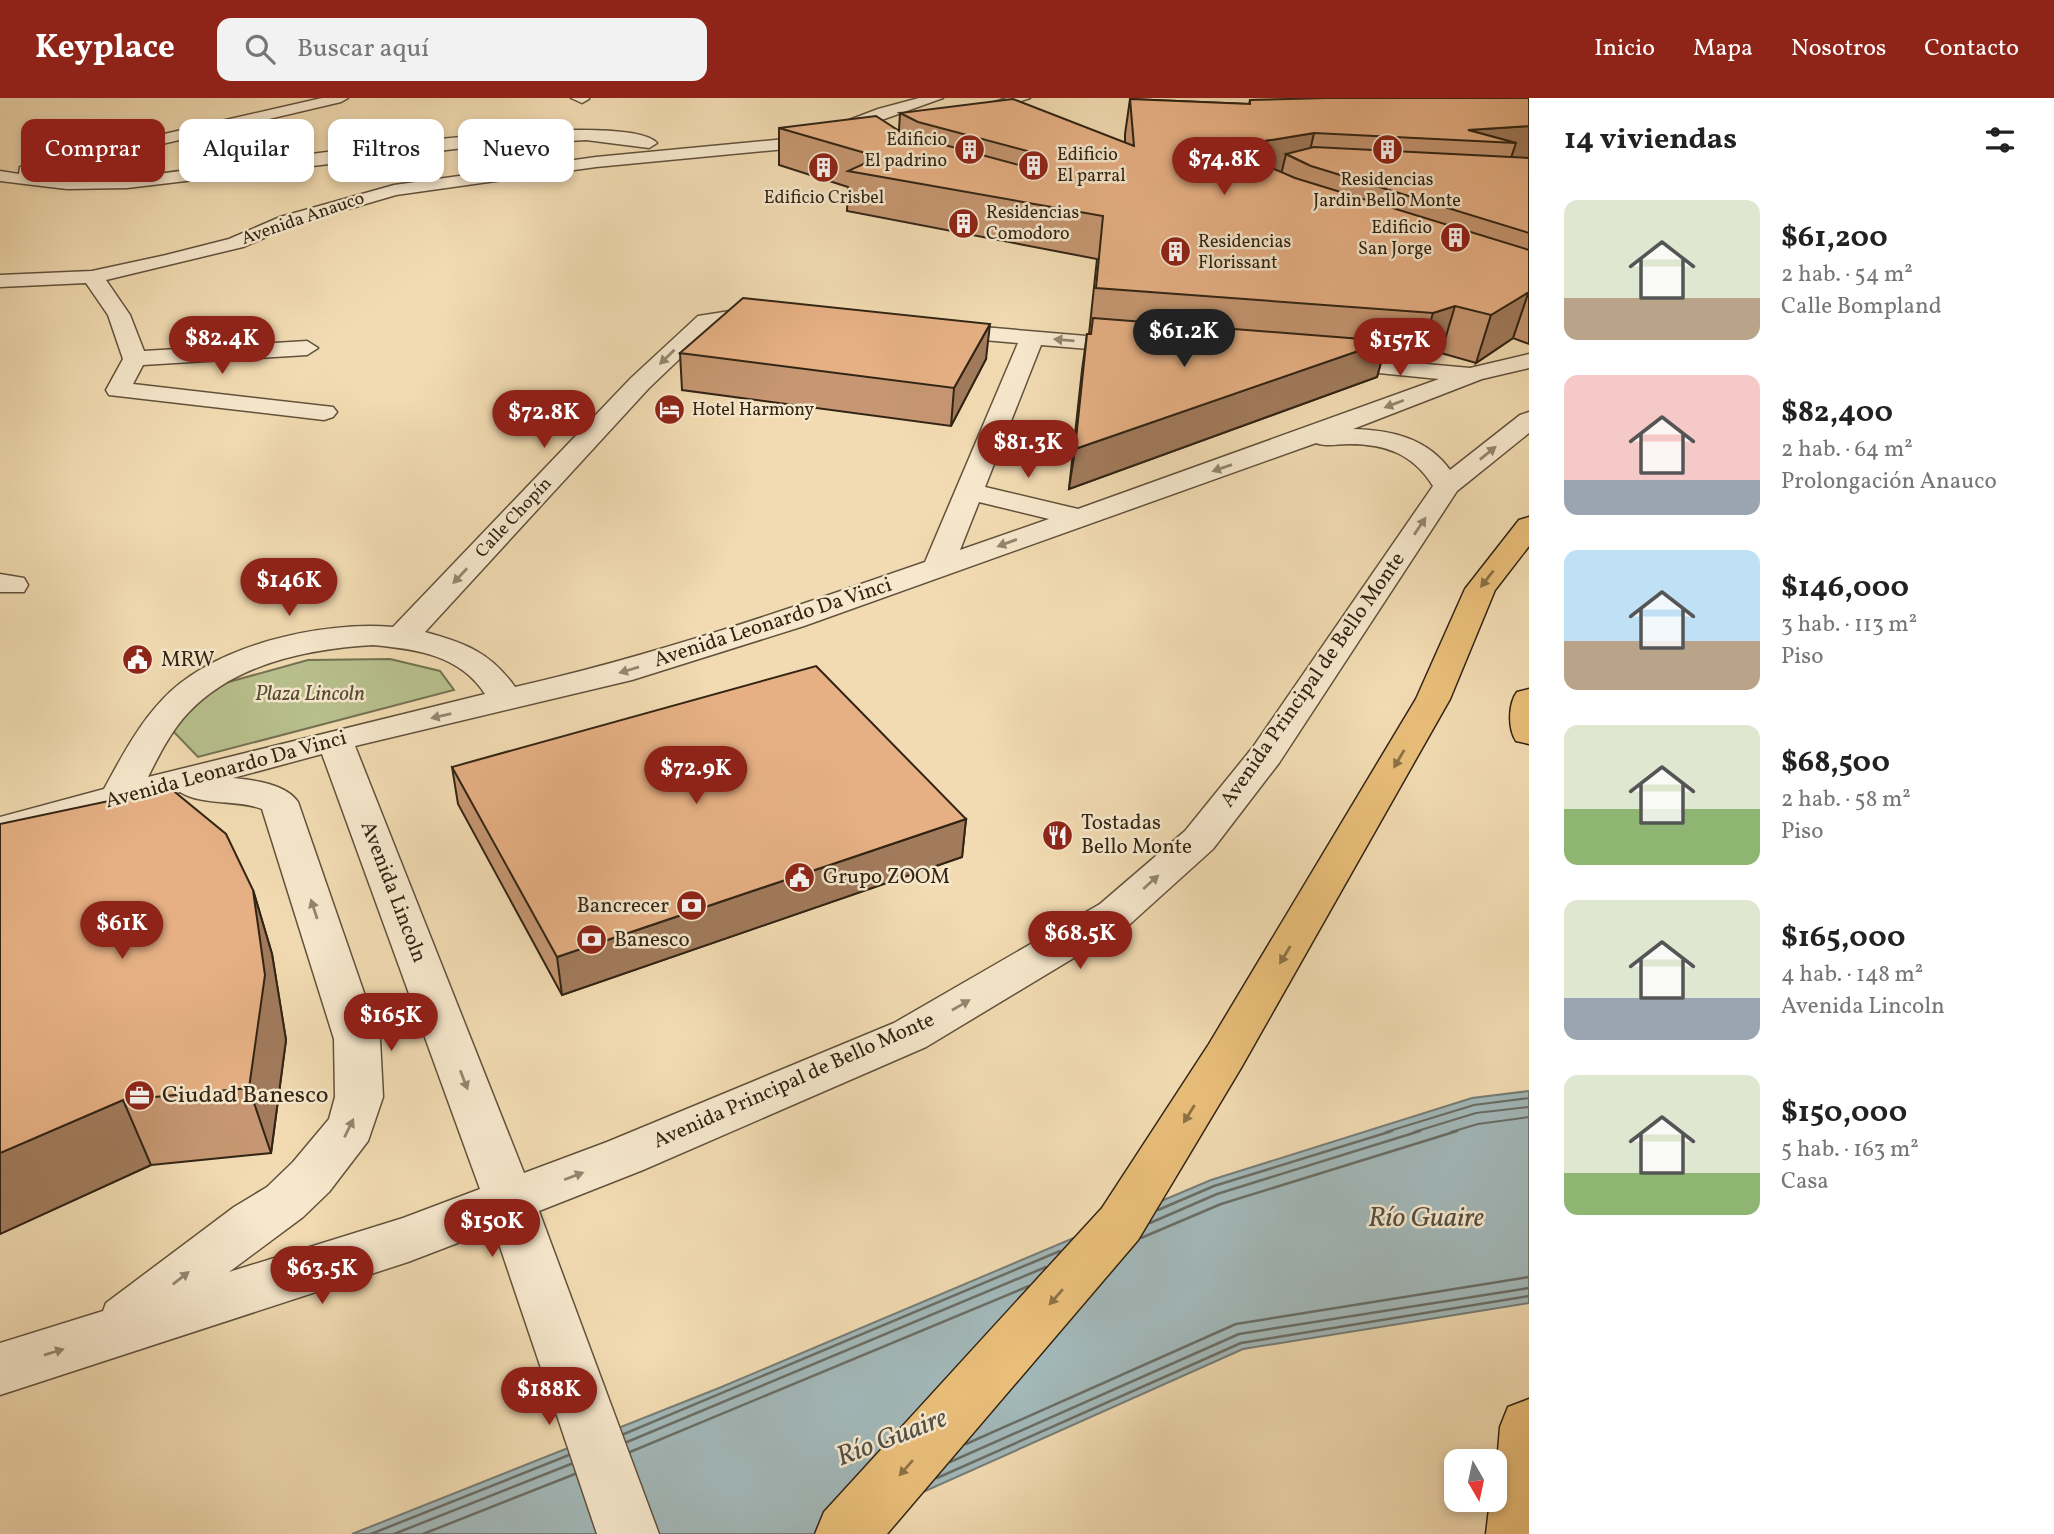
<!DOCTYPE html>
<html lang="es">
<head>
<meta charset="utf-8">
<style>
  :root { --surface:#fff; --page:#f2f2f2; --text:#222; --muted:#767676; --accent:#8f2418 }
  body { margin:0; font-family:Vollkorn,serif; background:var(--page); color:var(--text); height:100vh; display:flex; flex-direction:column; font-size:26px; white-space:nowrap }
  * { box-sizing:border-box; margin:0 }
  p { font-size:23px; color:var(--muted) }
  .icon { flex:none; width:38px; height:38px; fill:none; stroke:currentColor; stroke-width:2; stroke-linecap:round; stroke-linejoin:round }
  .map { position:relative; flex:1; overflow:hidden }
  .sheet { display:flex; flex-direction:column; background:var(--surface); width:525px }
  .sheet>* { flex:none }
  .hud { position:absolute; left:21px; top:21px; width:665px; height:63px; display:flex; gap:14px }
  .needle { width:46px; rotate:171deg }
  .tools { position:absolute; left:1444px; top:1351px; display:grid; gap:14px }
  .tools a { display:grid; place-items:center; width:63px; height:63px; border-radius:14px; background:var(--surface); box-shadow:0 4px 10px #0003; font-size:35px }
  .price { position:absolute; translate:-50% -60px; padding:0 16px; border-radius:24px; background:var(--accent); color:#fff; font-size:23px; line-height:46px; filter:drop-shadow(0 2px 4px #0008) }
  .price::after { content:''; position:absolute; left:50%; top:42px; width:21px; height:16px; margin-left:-10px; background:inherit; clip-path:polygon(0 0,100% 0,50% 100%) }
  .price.current { background:#222; color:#fff }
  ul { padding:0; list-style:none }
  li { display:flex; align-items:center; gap:21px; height:175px; padding:0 35px }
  li span { display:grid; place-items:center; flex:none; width:196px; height:140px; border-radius:14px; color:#555 }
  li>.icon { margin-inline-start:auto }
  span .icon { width:84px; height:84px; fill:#fffc; stroke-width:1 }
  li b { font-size:30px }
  h2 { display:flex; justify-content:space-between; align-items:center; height:84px; padding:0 35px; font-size:30px }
  .tag { padding:0 24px; border-radius:14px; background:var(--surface); box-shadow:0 4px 10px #0003; font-size:24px; line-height:63px }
  .tag.current { background:var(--accent); color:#fff }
  header { display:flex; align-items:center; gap:42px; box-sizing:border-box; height:98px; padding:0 35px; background:var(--accent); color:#fff }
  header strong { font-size:33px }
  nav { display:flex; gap:38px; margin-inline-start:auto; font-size:24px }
  .search { width:490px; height:63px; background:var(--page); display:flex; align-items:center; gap:18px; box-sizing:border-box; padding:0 24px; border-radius:14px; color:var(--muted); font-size:26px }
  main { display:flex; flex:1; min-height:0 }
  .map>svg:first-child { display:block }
  .green { fill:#b8c18e; stroke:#747251; stroke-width:2 }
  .water { fill:#a2b8b9; stroke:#757d77; stroke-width:2 }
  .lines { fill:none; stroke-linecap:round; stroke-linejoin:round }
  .shore-far1 { stroke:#6a6e66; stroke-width:2 }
  .shore { stroke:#6a6e66; stroke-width:2.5 }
  .minor-casing { stroke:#61523c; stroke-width:3 }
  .highway-casing { stroke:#312414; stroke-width:3 }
  .minor { fill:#f7e8cd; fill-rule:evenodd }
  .highway { fill:#e9be79; fill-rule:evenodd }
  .wall { fill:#c69772; stroke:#312414; stroke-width:2 }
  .shaded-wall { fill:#a17b5c; stroke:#312414; stroke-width:2 }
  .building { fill:#e6b084; stroke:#312414; stroke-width:2 }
  .oneway { fill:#948670 }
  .oneway2 { fill:#8d7146 }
  .labels { text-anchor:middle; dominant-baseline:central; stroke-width:5; stroke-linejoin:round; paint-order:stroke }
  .far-poi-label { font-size:18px; fill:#312414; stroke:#f7e8cd; text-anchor:start }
  .far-street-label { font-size:18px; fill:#312414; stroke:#f7e8cd }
  .street-label { font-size:21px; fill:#312414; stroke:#f7e8cd }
  .poi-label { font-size:21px; fill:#312414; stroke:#f7e8cd; text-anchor:start }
  .park-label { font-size:21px; font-style:italic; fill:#534b32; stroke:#f7e8cd }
  .near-poi-label { font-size:24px; fill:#312414; stroke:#f7e8cd; text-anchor:start }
  .near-water-label { font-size:28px; font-style:italic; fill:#535046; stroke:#f7e8cd }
</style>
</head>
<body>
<header>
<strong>Keyplace</strong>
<div class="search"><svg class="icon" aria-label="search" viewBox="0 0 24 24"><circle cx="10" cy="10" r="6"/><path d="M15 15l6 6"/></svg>Buscar aquí</div>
<nav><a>Inicio</a><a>Mapa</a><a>Nosotros</a><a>Contacto</a></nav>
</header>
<main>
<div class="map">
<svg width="1529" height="1436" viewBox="0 0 1529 1436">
  <rect width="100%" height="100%" fill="#f2dbb2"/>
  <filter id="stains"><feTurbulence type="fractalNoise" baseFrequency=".00286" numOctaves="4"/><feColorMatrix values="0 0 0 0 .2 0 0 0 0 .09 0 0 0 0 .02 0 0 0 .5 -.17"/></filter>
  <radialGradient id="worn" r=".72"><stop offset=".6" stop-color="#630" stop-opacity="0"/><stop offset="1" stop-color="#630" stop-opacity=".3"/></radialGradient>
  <path class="green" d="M 390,561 L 440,573 L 454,592 L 198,659 L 172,632 L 195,603 L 225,585 L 308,562 Z"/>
  <path class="water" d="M 1529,993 L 1529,1205 L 1243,1251 L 829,1436 L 352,1436 L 719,1290 L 1211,1082 L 1472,1000 Z"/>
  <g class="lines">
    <path class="shore-far1" d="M 1386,1034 L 1474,1007 L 1529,1000
      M 1414,1034 L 1476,1015 L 1529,1009
      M 1451,1034 L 1478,1026 L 1529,1019"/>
    <path class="shore" d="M 1158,1112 L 1214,1088 L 1392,1033
      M 1150,1125 L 1217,1096 L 1420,1033
      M 1141,1140 L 1221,1106 L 1457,1033
      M 624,1336 L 1060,1153
      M 627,1344 L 1046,1169
      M 966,1346 L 1236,1226 L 1529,1179
      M 630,1354 L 1029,1188
      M 950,1364 L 1239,1236 L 1529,1190
      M 937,1380 L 1241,1245 L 1529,1198
      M 371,1436 L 569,1357
      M 394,1436 L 571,1366
      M 423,1436 L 575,1376"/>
    <defs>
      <path id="minor" d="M 322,0 L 348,0 L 341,4 L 30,77 C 63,82 97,82 130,79 C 205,73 619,4 657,45 L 649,50 L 586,42 L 480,48 L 127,90 L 67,91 L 0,83 L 0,73 L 19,76 L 20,69 Z
        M 571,0 L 589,0 L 589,1 L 582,5 Z
        M 919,0 L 943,0 L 834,39 L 786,51 L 596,69 L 396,97 L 294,127 L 243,149 L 106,182 L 130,217 L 144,253 L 307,243 L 318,250 L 307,257 L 143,267 L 133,286 L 333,309 L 337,314 L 333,319 L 324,322 L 109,297 L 106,292 L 123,261 L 108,217 L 86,185 L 0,189 L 0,177 L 92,173 L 166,157 L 229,141 L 280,119 L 394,87 L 596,59 L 786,41 L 823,32 L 878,11 Z
        M 1007,0 L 1030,0 L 964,22 L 956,17 Z
        M 1308,0 L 1483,0 L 1476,4 L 1315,4 Z
        M 743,211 L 774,213 L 785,220 L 774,227 L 743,225 L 713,229 L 649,290 L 425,534 C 465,545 490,554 515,589 C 655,557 790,511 925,464 L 1018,245 L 927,237 L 924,232 L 935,225 L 1145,243 L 1148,248 L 1145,253 L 1137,255 L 1041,247 L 985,389 L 1078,411 L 1439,281 L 1318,269 L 1314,264 L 1318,259 L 1326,257 L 1470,270 L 1529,256 L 1529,270 L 1482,281 L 1353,331 C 1391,332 1427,340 1450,372 L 1520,317 L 1529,314 L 1529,335 L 1457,393 L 1279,665 L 1213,751 L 1130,826 L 926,949 L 643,1072 L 539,1113 L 659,1436 L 597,1436 L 494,1131 L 408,1164 L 0,1297 L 0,1245 L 103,1213 L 106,1205 L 234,1109 L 267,1089 L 293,1064 L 329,1021 L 335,999 L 334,941 L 262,711 C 237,701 202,708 180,694 L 0,743 L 0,719 L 104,691 C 121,660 138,627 163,601 C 214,547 321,523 393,529 L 631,280 L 698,218 ZM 1316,345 C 1327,349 1337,346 1349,346 C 1386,346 1413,356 1433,388 L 1253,649 L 1185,733 L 1100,806 L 894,925 L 607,1044 L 524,1075 L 355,648 L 632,582 L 804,528 ZM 979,404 L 1049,421 L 960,452 ZM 373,547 C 416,551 460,557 485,596 L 148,679 C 159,657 171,633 188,615 C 235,565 308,551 373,547 ZM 322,656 L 480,1091 L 403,1120 L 229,1174 L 303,1119 L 329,1094 L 368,1043 L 383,999 L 380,941 L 298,704 C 286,686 254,682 233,680 Z
        M 0,476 L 24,480 L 28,487 L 24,494 L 0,494 Z"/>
      <path id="highway" d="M 1529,419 L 1529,448 L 1495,492 L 1450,601 L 1241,970 L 1138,1142 L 887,1436 L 815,1436 L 824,1414 L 1102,1110 L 1209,946 L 1416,601 L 1465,491 L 1519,422 Z
        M 1529,591 L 1529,646 L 1516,643 C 1508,631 1508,606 1517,594 Z
        M 1529,1301 L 1529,1436 L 1486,1436 L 1490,1402 L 1494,1402 L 1500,1329 L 1508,1309 Z"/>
    </defs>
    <use href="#minor" class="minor-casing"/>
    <use href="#highway" class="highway-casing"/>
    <use href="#minor" class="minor"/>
    <use href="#highway" class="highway"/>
  </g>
  <path class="wall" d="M 1529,0 L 1529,246 L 1513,240 L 1476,265 L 1441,255 L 1419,263 L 1382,260 L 1377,279 L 1069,391 L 1082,272 L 1087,236 L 1089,236 L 1097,161 L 847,113 L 848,89 L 779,67 L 779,30 L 899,32 L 900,15 L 1125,45 L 1125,36 L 1130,1 L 1249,6 L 1250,2 Z
    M 680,255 L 986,261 L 951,328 L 682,292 Z
    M 452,669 L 966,721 L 962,759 L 562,897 L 458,706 Z
    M 0,726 L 253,792 L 272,856 L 286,942 L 271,1055 L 151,1067 L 0,1136 Z"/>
  <path class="shaded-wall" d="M 1529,28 L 1529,65 L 1509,66 L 1516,45 L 1468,32 Z
    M 1314,35 L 1307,66 L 1286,56 L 1281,77 L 1258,81 L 1258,57 L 1265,43 Z
    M 1529,193 L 1513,240 L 1476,265 L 1491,217 Z
    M 1455,208 L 1441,255 L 1419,263 L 1433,215 Z
    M 990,226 L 986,261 L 951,328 L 954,290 Z
    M 1387,243 L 1377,279 L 1069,391 L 1075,351 Z
    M 966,721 L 962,759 L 562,897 L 557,859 Z
    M 253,792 L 272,856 L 286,942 L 271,1055 L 249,990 Z
    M 123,1002 L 151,1067 L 0,1136 L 0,1055 Z"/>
  <path class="building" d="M 1328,0 L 1529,0 L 1529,28 L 1468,32 L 1516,45 L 1314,35 L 1265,43 L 1258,57 L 1267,68 L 1295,80 L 1529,152 L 1529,194 L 1491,217 L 1455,208 L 1433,215 L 1096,190 L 1103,118 L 848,73 L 879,59 L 779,30 L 876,18 L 904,36 L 1026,69 L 1039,69 L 1044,63 L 1039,56 L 918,24 L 900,15 L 1013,1 L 1134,48 L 1130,1 L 1250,6 L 1250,2 Z
    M 1314,49 L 1529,60 L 1529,135 L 1311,68 L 1286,56 Z
    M 743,200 L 990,226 L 954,290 L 680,255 Z
    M 1093,220 L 1387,243 L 1075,351 L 1087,236 L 1091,236 Z
    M 816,568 L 966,721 L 557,859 L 452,669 Z
    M 170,690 L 226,736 L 253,792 L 265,877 L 249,990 L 123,1002 L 0,1055 L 0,726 Z"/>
  <defs><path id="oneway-solid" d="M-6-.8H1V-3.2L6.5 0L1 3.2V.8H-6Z" transform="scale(1.75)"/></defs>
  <g class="oneway">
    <use href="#oneway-solid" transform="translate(1064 242) rotate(-175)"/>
    <use href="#oneway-solid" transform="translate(667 259) rotate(136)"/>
    <use href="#oneway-solid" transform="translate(1394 306) rotate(159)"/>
    <use href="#oneway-solid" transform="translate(1488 355) rotate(-39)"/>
    <use href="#oneway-solid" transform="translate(1222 370) rotate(161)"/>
    <use href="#oneway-solid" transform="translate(1420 428) rotate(-56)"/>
    <use href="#oneway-solid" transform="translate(1007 445) rotate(160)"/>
    <use href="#oneway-solid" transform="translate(460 478) rotate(133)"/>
    <use href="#oneway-solid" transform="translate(629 572) rotate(163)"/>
    <use href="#oneway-solid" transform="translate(441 618) rotate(167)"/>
    <use href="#oneway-solid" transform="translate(1151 784) rotate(-42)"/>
    <use href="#oneway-solid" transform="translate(314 811) rotate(-108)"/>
    <use href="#oneway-solid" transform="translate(961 907) rotate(-30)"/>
    <use href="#oneway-solid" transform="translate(464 982) rotate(69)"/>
    <use href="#oneway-solid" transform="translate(349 1030) rotate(-64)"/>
    <use href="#oneway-solid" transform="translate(574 1078) rotate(-21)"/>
    <use href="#oneway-solid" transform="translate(181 1180) rotate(-38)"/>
    <use href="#oneway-solid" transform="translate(54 1254) rotate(-17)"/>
  </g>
  <g class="oneway2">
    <use href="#oneway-solid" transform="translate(1487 481) rotate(128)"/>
    <use href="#oneway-solid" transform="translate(1399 661) rotate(120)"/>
    <use href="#oneway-solid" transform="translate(1285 857) rotate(121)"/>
    <use href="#oneway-solid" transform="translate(1189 1016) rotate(122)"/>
    <use href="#oneway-solid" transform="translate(1056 1199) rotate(131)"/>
    <use href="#oneway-solid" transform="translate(906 1370) rotate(131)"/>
  </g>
  <defs>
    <symbol id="building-disc" viewBox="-11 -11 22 22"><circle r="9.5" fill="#8f2418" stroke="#f7e8cd"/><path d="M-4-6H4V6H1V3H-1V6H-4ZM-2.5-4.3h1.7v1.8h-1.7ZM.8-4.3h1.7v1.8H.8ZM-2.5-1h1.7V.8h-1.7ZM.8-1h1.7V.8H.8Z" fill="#fff"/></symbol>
    <symbol id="hotel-disc" viewBox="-11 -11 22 22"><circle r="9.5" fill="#8f2418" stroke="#f7e8cd"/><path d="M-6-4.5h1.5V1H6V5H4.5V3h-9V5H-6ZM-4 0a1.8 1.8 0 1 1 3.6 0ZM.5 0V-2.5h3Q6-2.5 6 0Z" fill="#fff"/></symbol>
    <symbol id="civic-disc" viewBox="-11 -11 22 22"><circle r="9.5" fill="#8f2418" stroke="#f7e8cd"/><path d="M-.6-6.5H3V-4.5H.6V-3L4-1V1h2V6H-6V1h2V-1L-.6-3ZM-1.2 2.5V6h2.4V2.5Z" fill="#fff"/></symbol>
    <symbol id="restaurant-disc" viewBox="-11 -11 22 22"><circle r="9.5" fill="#8f2418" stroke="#f7e8cd"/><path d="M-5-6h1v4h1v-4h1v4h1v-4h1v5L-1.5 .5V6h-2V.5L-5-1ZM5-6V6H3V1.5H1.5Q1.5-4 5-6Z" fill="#fff"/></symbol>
    <symbol id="bank-disc" viewBox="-11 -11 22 22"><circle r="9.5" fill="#8f2418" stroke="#f7e8cd"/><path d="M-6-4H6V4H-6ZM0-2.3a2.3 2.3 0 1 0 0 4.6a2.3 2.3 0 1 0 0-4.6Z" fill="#fff"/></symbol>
    <symbol id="office-disc" viewBox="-11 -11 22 22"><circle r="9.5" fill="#8f2418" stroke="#f7e8cd"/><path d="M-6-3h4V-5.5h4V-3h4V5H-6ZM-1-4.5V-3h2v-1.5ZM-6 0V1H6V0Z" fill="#fff"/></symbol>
  </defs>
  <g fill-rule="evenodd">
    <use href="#building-disc" x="1370" y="34" width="35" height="35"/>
    <use href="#building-disc" x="952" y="34" width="35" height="35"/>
    <use href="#building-disc" x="1016" y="50" width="35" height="35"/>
    <use href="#building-disc" x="806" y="52" width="35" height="35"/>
    <use href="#building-disc" x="946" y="108" width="35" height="35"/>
    <use href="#building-disc" x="1438" y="122" width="35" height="35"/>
    <use href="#building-disc" x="1158" y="136" width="35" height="35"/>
    <use href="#hotel-disc" x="652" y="294" width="35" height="35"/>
    <use href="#civic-disc" x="120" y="544" width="35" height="35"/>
    <use href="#restaurant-disc" x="1040" y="720" width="35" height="35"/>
    <use href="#civic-disc" x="782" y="762" width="35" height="35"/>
    <use href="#bank-disc" x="674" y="790" width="35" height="35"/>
    <use href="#bank-disc" x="574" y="824" width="35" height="35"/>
    <use href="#office-disc" x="122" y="980" width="35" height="35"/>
  </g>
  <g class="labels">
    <g class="far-poi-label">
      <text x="947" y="42" text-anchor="end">Edificio<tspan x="947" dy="21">El padrino</tspan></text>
      <text x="1057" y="57">Edificio<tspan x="1057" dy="21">El parral</tspan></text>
      <text x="1387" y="82" text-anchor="middle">Residencias<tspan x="1387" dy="21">Jardin Bello Monte</tspan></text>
      <text x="824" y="100" text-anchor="middle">Edificio Crisbel</text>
      <text x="986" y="115">Residencias<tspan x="986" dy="21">Comodoro</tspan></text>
      <text x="1432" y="130" text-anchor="end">Edificio<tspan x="1432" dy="21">San Jorge</tspan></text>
      <text x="1198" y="144">Residencias<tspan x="1198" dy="21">Florissant</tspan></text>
      <text x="692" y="312">Hotel Harmony</text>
    </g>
    <g class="far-street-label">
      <text transform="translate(303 121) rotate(-19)">Avenida Anauco</text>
      <text transform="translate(514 420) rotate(-47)">Calle Chopín</text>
    </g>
    <g class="street-label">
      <text transform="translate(773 525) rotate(-18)">Avenida Leonardo Da Vinci</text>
      <text transform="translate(1313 582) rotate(-55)">Avenida Principal de Bello Monte</text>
      <text transform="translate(226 672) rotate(-15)">Avenida Leonardo Da Vinci</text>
      <text transform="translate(393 794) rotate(69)">Avenida Lincoln</text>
      <text transform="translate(794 983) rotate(-24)">Avenida Principal de Bello Monte</text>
    </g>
    <g class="poi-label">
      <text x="161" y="562">MRW</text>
      <text x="1081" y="725">Tostadas<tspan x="1081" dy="24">Bello Monte</tspan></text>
      <text x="823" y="779">Grupo ZOOM</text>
      <text x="669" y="808" text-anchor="end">Bancrecer</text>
      <text x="614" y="842">Banesco</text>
    </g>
    <g class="park-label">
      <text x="310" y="596">Plaza Lincoln</text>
    </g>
    <g class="near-poi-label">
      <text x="162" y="998">Ciudad Banesco</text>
    </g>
    <g class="near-water-label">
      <text x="1426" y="1120">Río Guaire</text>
      <text transform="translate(892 1340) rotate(-21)">Río Guaire</text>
    </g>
  </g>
  <rect width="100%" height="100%" filter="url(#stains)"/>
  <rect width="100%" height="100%" fill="url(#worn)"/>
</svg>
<div class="tools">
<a><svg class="needle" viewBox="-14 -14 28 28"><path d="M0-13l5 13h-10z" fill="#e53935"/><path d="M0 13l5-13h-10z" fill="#767676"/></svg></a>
</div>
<b class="price" style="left:1224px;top:99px">$74.8K</b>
<b class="price current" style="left:1184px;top:271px">$61.2K</b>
<b class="price" style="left:222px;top:278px">$82.4K</b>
<b class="price" style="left:1400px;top:280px">$157K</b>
<b class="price" style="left:544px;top:352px">$72.8K</b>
<b class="price" style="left:1028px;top:382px">$81.3K</b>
<b class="price" style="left:289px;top:520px">$146K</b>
<b class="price" style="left:696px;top:708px">$72.9K</b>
<b class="price" style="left:122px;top:863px">$61K</b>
<b class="price" style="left:1080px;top:873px">$68.5K</b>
<b class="price" style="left:391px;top:955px">$165K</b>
<b class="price" style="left:492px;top:1161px">$150K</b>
<b class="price" style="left:322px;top:1208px">$63.5K</b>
<b class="price" style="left:549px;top:1329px">$188K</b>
<div class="hud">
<a class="tag current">Comprar</a>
<a class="tag">Alquilar</a>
<a class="tag">Filtros</a>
<a class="tag">Nuevo</a>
</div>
</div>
<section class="sheet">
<h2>14 viviendas<svg class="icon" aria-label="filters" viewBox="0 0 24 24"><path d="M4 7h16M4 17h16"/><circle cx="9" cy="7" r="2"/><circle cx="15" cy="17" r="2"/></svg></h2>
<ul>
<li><span style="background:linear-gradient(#dfe7d0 70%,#b9a48a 0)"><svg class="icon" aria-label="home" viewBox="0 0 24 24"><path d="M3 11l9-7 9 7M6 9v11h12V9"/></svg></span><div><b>$61,200</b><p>2 hab. · 54 m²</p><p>Calle Bompland</p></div></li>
<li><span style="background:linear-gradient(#f6c9c9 75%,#9aa5b1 0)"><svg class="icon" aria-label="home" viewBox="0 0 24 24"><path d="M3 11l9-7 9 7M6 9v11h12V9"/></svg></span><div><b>$82,400</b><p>2 hab. · 64 m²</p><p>Prolongación Anauco</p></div></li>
<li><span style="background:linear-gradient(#bfe0f5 65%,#b9a48a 0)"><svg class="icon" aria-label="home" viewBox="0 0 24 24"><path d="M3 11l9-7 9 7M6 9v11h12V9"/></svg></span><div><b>$146,000</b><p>3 hab. · 113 m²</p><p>Piso</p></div></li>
<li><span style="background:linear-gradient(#dfe7d0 60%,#8fb573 0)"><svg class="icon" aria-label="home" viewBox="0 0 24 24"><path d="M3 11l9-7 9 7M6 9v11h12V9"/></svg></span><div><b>$68,500</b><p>2 hab. · 58 m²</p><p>Piso</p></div></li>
<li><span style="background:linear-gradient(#dfe7d0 70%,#9aa5b1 0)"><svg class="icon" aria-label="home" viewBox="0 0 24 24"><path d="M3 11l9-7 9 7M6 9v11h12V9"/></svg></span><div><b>$165,000</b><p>4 hab. · 148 m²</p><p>Avenida Lincoln</p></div></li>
<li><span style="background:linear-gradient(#dfe7d0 70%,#8fb573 0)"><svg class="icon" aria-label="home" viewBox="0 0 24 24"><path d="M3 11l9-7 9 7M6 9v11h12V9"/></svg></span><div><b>$150,000</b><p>5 hab. · 163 m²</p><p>Casa</p></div></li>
</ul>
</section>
</main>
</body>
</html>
